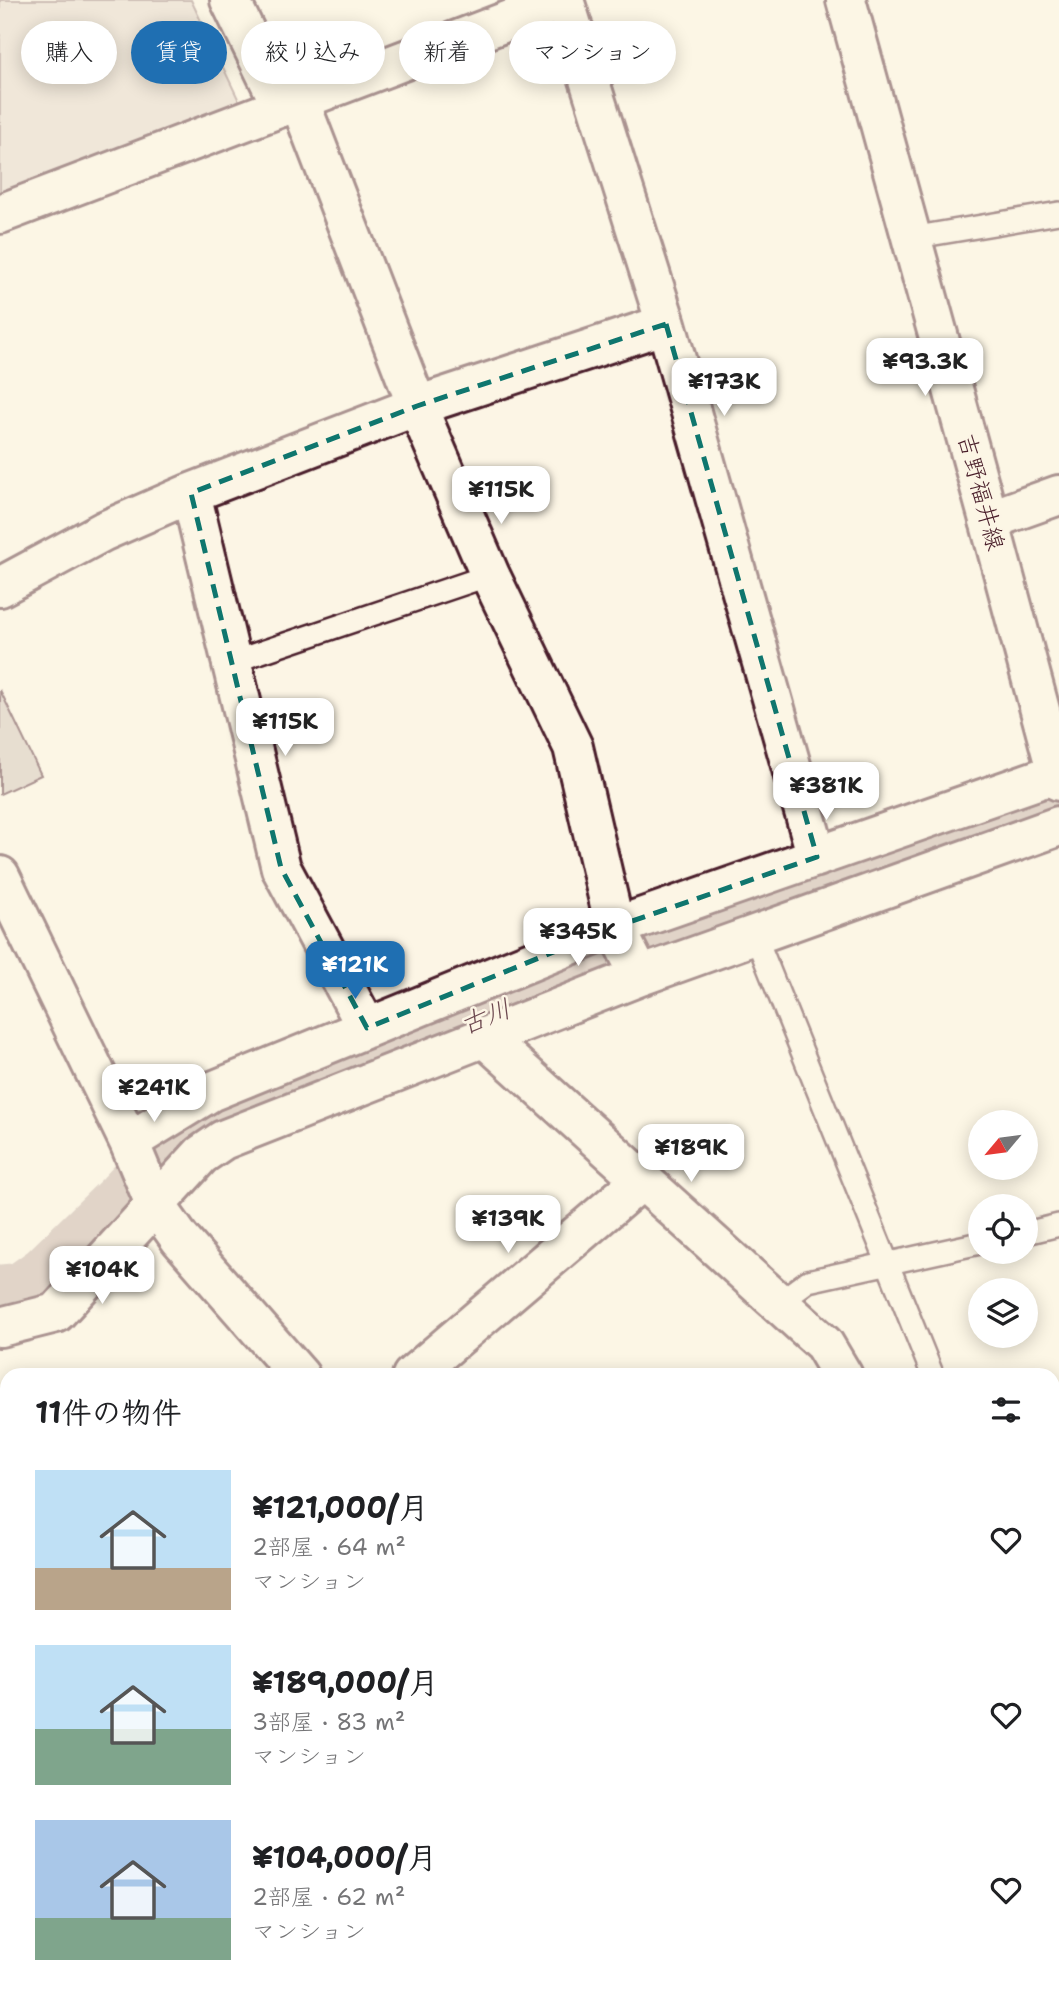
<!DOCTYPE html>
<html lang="ja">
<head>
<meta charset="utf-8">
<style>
  :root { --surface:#fff; --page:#f2f2f2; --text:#202124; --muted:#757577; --accent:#1f6fb2 }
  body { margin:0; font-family:"Shantell Sans","Klee One",sans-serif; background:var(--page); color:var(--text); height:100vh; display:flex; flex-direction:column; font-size:26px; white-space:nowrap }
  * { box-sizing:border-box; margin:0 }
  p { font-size:23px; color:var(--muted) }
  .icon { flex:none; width:38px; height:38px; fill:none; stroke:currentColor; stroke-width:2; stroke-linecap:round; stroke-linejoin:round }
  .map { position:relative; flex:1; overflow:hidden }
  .drawer { position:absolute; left:0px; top:1368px; width:1060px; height:625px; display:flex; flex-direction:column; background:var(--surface); border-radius:21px 21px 0 0; box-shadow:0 4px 18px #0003 }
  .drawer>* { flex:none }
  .banner { position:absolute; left:21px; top:21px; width:700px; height:63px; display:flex; gap:14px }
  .needle { width:46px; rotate:241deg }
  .fabs { position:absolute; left:968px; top:1110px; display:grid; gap:14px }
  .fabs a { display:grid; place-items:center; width:70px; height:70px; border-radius:50%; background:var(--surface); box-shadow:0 4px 18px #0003; font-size:35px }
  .price { position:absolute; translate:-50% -60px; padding:0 16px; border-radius:14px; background:#fff; color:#222; font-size:23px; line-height:46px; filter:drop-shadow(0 2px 4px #0008) }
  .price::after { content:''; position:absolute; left:50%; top:42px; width:21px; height:16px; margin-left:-10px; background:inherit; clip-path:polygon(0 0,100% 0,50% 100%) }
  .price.current { background:var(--accent); color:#fff }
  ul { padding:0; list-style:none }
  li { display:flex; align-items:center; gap:21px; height:175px; padding:0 35px }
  li span { display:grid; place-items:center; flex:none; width:196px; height:140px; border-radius:0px; color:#555 }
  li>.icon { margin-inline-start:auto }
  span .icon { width:84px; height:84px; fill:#fffc; stroke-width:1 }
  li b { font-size:30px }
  h2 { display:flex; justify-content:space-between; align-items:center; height:84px; padding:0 35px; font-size:30px }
  .tag { padding:0 24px; border-radius:32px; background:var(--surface); box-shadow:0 4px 18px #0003; font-size:24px; line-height:63px }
  .tag.current { background:var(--accent); color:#fff }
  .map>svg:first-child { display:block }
  .green { fill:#e2d5ca; stroke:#967a7a; stroke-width:2 }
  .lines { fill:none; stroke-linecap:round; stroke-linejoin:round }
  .river { stroke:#c0aca5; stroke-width:61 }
  .building { fill:#cfc0b7; stroke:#4a1f2b; stroke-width:2 }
  .service-casing { stroke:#4a1f2b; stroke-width:26 }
  .minor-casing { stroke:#4a1f2b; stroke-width:44 }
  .tertiary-casing { stroke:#4a1f2b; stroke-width:44 }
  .secondary-casing { stroke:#4a1f2b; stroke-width:44 }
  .service { stroke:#fcf5e5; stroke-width:21 }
  .minor { stroke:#fcf5e5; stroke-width:38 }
  .tertiary { stroke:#fcf5e5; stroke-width:38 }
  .secondary { stroke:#fcf5e5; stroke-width:38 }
  .marked { fill:none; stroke:#0f766e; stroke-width:5; stroke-dasharray:14 9; stroke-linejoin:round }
  .labels { text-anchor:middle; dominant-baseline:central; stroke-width:5; stroke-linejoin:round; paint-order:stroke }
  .street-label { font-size:24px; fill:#4a1f2b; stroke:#fcf5e5 }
  .water-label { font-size:26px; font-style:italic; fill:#6d4950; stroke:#fcf5e5 }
</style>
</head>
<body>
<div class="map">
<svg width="1059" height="1992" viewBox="0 0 1059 1992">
  <rect width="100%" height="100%" fill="#fcf5e5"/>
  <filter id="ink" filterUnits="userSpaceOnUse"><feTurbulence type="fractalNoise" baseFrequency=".0143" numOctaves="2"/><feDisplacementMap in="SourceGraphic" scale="14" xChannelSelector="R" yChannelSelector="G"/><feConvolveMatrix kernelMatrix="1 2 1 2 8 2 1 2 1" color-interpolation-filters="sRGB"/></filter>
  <g filter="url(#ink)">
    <path class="green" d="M 0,0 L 191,0 L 241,105 L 0,197 Z
      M 447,1986 L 694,1986 L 696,1992 L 435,1992 Z"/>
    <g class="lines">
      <path class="river" d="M 0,1295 L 22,1293 L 47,1275 L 125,1199 L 174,1147 L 203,1123 L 230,1111 L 1059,797"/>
    </g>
    <path class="building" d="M 0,690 L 41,775 L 0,794 Z
      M 742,1986 L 879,1986 L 866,1992 L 745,1992 Z"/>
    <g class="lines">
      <defs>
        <path id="service" d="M 911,238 L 1059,213
          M 232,662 L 490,575
          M 755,935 L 933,1376
          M 1026,1233 L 1059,1225
          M 778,1303 L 808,1281 L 980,1243"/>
        <path id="minor" d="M 230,0 L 282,107
          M 564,0 L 666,324 L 817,857
          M 299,100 L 417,406 L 490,575 L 573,747 L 615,927 L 640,976
          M 191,493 L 281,868 L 367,1028
          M 989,520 L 1059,495
          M 0,587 L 104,531 L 191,493 L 417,406 L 666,324
          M 0,876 L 129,1142 L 155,1204 L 180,1239 L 300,1376
          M 484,1037 L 824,1344 L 843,1376
          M 129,1142 L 210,1092 L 615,927 L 1057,773
          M 0,1327 L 56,1313 L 201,1155 L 223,1140 L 640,976 L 1059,826
          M 412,1376 L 642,1180
          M 1054,1468 L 1059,1466
          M 1054,1622 L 1059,1629
          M 0,1635 L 7,1630
          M 0,1918 L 7,1930
          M 42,1986 L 45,1992
          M 375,1986 L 377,1992
          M 694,1986 L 696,1992
          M 971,1986 L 973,1992
          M 435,1992 L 447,1986"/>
        <path id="tertiary" d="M 0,214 L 563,0"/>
        <path id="secondary" d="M 846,0 L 989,520 L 1059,781"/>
      </defs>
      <use href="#service" class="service-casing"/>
      <use href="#minor" class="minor-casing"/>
      <use href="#tertiary" class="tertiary-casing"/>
      <use href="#secondary" class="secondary-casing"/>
      <use href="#service" class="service"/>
      <use href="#minor" class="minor"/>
      <use href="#tertiary" class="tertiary"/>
      <use href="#secondary" class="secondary"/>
    </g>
  </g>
  <path d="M0 0H1059V1992H0ZM 666,324 L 817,857 L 615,927 L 367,1028 L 281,868 L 191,493 L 417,406 Z" fill="#fcf5e5" fill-opacity=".55" fill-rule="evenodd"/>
  <path class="marked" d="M 666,324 L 817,857 L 615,927 L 367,1028 L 281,868 L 191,493 L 417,406 Z"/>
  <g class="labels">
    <g class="street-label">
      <text transform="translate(981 492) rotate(75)">吉野福井線</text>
    </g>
    <g class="water-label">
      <text transform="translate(485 1016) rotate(-21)">古川</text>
    </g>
  </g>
</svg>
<div class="fabs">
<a><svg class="needle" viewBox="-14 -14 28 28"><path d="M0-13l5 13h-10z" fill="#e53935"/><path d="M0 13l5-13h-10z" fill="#757577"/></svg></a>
<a><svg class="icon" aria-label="locate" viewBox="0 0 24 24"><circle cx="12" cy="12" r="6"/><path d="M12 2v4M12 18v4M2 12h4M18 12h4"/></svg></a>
<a><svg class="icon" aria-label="layers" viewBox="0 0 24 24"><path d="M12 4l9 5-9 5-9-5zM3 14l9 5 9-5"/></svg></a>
</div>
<b class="price" style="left:925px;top:398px">¥93.3K</b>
<b class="price" style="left:724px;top:418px">¥173K</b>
<b class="price" style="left:501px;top:526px">¥115K</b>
<b class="price" style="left:285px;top:758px">¥115K</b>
<b class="price" style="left:826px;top:822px">¥381K</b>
<b class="price" style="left:578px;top:968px">¥345K</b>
<b class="price current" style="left:355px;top:1001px">¥121K</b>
<b class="price" style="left:154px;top:1124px">¥241K</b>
<b class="price" style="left:691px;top:1184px">¥189K</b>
<b class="price" style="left:508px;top:1255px">¥139K</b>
<b class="price" style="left:102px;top:1306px">¥104K</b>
<div class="banner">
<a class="tag">購入</a>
<a class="tag current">賃貸</a>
<a class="tag">絞り込み</a>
<a class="tag">新着</a>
<a class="tag">マンション</a>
</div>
<section class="drawer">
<h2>11件の物件<svg class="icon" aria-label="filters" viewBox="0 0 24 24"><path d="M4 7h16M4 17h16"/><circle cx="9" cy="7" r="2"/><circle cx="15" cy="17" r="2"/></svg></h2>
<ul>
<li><span style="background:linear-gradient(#bfe0f5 70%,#b9a48a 0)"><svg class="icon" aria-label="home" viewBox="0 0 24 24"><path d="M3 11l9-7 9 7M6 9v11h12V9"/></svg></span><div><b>¥121,000/月</b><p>2部屋 · 64 m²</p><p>マンション</p></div><svg class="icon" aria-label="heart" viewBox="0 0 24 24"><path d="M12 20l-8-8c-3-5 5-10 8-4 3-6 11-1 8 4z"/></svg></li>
<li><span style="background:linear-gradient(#bfe0f5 60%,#7fa58c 0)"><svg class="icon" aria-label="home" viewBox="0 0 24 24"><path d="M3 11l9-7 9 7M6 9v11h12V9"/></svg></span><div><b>¥189,000/月</b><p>3部屋 · 83 m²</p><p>マンション</p></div><svg class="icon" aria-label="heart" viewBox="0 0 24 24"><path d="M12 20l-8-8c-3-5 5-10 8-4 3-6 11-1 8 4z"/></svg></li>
<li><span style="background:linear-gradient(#a9c7e8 70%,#7fa58c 0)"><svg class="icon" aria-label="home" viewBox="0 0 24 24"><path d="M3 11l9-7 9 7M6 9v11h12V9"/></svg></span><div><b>¥104,000/月</b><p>2部屋 · 62 m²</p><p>マンション</p></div><svg class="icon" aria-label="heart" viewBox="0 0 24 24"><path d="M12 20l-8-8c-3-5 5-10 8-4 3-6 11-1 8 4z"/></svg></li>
</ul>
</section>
</div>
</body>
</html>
